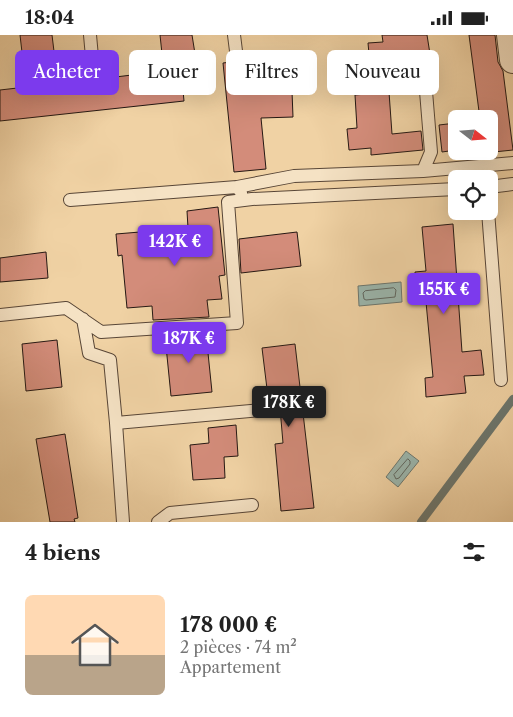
<!DOCTYPE html>
<html lang="fr">
<head>
<meta charset="utf-8">
<style>
  :root { --surface:#fff; --page:#f6f6f6; --text:#222; --muted:#767676; --accent:#7c3aed }
  body { margin:0; font-family:"Libre Caslon Text",serif; background:var(--page); color:var(--text); height:100vh; display:flex; flex-direction:column; font-size:19px; white-space:nowrap }
  * { box-sizing:border-box; margin:0 }
  p { font-size:16px; color:var(--muted) }
  .icon { flex:none; width:28px; height:28px; fill:none; stroke:currentColor; stroke-width:2; stroke-linecap:round; stroke-linejoin:round }
  .map { position:relative; height:487px; overflow:hidden }
  .details { display:flex; flex-direction:column; background:var(--surface); flex:1 }
  .details>* { flex:none }
  .hud { position:absolute; left:15px; top:15px; width:484px; height:45px; display:flex; gap:10px }
  .needle { width:32px; rotate:107deg }
  .controls { position:absolute; left:448px; top:75px; display:grid; gap:10px }
  .controls a { display:grid; place-items:center; width:50px; height:50px; border-radius:8px; background:var(--surface); box-shadow:0 5px 20px #0002; font-size:25px }
  .price { position:absolute; translate:-50% -42px; padding:0 11px; border-radius:5px; background:var(--accent); color:#fff; font-size:16px; line-height:32px; filter:drop-shadow(0 1px 2px #0008) }
  .price::after { content:''; position:absolute; left:50%; top:30px; width:15px; height:11px; margin-left:-8px; background:inherit; clip-path:polygon(0 0,100% 0,50% 100%) }
  .price.active { background:#222; color:#fff }
  ul { padding:0; list-style:none }
  li { display:flex; align-items:center; gap:15px; height:125px; padding:0 25px }
  li span { display:grid; place-items:center; flex:none; width:140px; height:100px; border-radius:8px; color:#555 }
  li>.icon { margin-inline-start:auto }
  span .icon { width:60px; height:60px; fill:#fffc; stroke-width:1 }
  li b { font-size:21px }
  h2 { display:flex; justify-content:space-between; align-items:center; height:60px; padding:0 25px; font-size:21px }
  .tag { padding:0 18px; border-radius:8px; background:var(--surface); box-shadow:0 5px 20px #0002; font-size:18px; line-height:45px }
  .tag.active { background:var(--accent); color:#fff }
  .status { display:flex; justify-content:space-between; align-items:center; height:35px; padding:0 25px; background:var(--surface); direction:ltr }
  .status svg { height:14px; fill:currentColor }
  .map>svg:first-child { display:block }
  .water { fill:#9bb6ad; stroke:#6c776f }
  .lines { fill:none; stroke-linecap:round; stroke-linejoin:round }
  .shore { stroke:#606760; stroke-width:1 }
  .stream { stroke:#6c776f; stroke-width:8 }
  .building { fill:#d38c7a; stroke:#251813 }
  .lane-casing { stroke:#584637; stroke-width:14 }
  .street-casing { stroke:#584637; stroke-width:28 }
  .lane { stroke:#f5e2c4; stroke-width:12 }
  .street { stroke:#f5e2c4; stroke-width:26 }
</style>
</head>
<body>
<div class="status"><b>18:04</b><svg viewBox="0 0 49 12"><path d="M0 12V9h3v3zM5 12V6h3v6zM10 12V3h3v9zM15 12V0h3v12zM26 1h20v11H26zM47 4h2v5h-2z"/></svg></div>
<div class="map">
<svg width="513" height="487" viewBox="0 0 513 487">
  <rect width="100%" height="100%" fill="#f0d2a4"/>
  <filter id="stains"><feTurbulence type="fractalNoise" baseFrequency=".004" numOctaves="4"/><feColorMatrix values="0 0 0 0 .2 0 0 0 0 .09 0 0 0 0 .02 0 0 0 .5 -.17"/></filter>
  <radialGradient id="worn" r=".72"><stop offset=".6" stop-color="#630" stop-opacity="0"/><stop offset="1" stop-color="#630" stop-opacity=".3"/></radialGradient>
  <path class="water" d="M 401,247 L 402,267 L 359,271 L 358,251 Z
    M 406,416 L 419,426 L 398,452 L 386,442 Z"/>
  <g class="lines">
    <path class="shore" d="M 394,253 L 396,255 L 395,262 L 366,265 L 364,264 L 363,258 L 365,256 Z
      M 408,424 L 410,426 L 410,429 L 399,443 L 396,444 L 394,440 Z"/>
    <path class="stream" d="M 421,487 L 513,364"/>
  </g>
  <path class="building" d="M 20,0 L 52,0 L 58,49 L 181,34 L 184,66 L 0,86 L 0,55 L 26,52 Z
    M 160,0 L 192,0 L 196,25 L 163,28 Z
    M 382,0 L 427,0 L 430,19 L 396,24 L 397,39 L 371,41 L 368,8 L 383,7 Z
    M 469,0 L 495,0 L 498,27 L 503,36 L 513,115 L 484,118 L 484,116 L 489,116 L 489,84 L 480,84 Z
    M 255,24 L 256,32 L 291,31 L 293,82 L 261,83 L 266,134 L 234,137 L 223,28 Z
    M 389,57 L 392,99 L 421,96 L 423,115 L 371,120 L 371,113 L 349,115 L 347,94 L 357,93 L 355,60 Z
    M 456,88 L 456,115 L 442,117 L 439,90 Z
    M 218,172 L 225,240 L 219,241 L 222,264 L 207,265 L 209,282 L 153,285 L 152,271 L 127,273 L 122,220 L 118,221 L 116,199 L 188,193 L 187,176 Z
    M 453,189 L 462,317 L 481,315 L 484,340 L 464,341 L 466,358 L 426,362 L 425,343 L 433,342 L 426,267 L 417,267 L 415,237 L 426,236 L 422,192 Z
    M 297,197 L 301,231 L 241,238 L 239,204 Z
    M 46,217 L 48,243 L 0,247 L 0,223 Z
    M 210,298 L 212,318 L 208,318 L 212,357 L 171,361 L 165,301 Z
    M 57,305 L 62,352 L 26,356 L 22,309 Z
    M 295,309 L 314,473 L 281,476 L 275,409 L 283,408 L 280,373 L 278,361 L 268,362 L 262,313 Z
    M 236,390 L 238,421 L 224,422 L 225,443 L 193,445 L 190,410 L 209,408 L 208,393 Z
    M 65,399 L 78,483 L 74,484 L 75,487 L 50,487 L 36,404 Z"/>
  <g class="lines">
    <defs>
      <path id="lane" d="M 90,0 L 93,33
        M 234,0 L 236,16
        M 423,136 L 513,128
        M 237,152 L 294,141 L 423,136 L 431,117 L 424,32
        M 489,152 L 513,149
        M 70,165 L 237,152 L 241,157
        M 488,176 L 501,345
        M 0,280 L 66,273 L 101,297 L 237,288 L 228,167 L 252,164 L 456,154
        M 83,284 L 89,318 L 110,325 L 116,388 L 123,487
        M 116,388 L 272,374
        M 158,487 L 170,478 L 252,470"/>
      <path id="street" d="M 510,0 L 513,25"/>
    </defs>
    <use href="#lane" class="lane-casing"/>
    <use href="#street" class="street-casing"/>
    <use href="#lane" class="lane"/>
    <use href="#street" class="street"/>
  </g>
  <rect width="100%" height="100%" filter="url(#stains)"/>
  <rect width="100%" height="100%" fill="url(#worn)"/>
</svg>
<div class="controls">
<a><svg class="needle" viewBox="-14 -14 28 28"><path d="M0-13l5 13h-10z" fill="#e53935"/><path d="M0 13l5-13h-10z" fill="#767676"/></svg></a>
<a><svg class="icon" aria-label="locate" viewBox="0 0 24 24"><circle cx="12" cy="12" r="6"/><path d="M12 2v4M12 18v4M2 12h4M18 12h4"/></svg></a>
</div>
<b class="price" style="left:175px;top:232px">142K €</b>
<b class="price" style="left:444px;top:280px">155K €</b>
<b class="price" style="left:189px;top:329px">187K €</b>
<b class="price active" style="left:289px;top:393px">178K €</b>
<div class="hud">
<a class="tag active">Acheter</a>
<a class="tag">Louer</a>
<a class="tag">Filtres</a>
<a class="tag">Nouveau</a>
</div>
</div>
<section class="details">
<h2>4 biens<svg class="icon" aria-label="filters" viewBox="0 0 24 24"><path d="M4 7h16M4 17h16"/><circle cx="9" cy="7" r="2"/><circle cx="15" cy="17" r="2"/></svg></h2>
<ul>
<li><span style="background:linear-gradient(#ffd9b3 60%,#b9a48a 0)"><svg class="icon" aria-label="home" viewBox="0 0 24 24"><path d="M3 11l9-7 9 7M6 9v11h12V9"/></svg></span><div><b>178 000 €</b><p>2 pièces · 74 m²</p><p>Appartement</p></div></li>
</ul>
</section>
</body>
</html>
